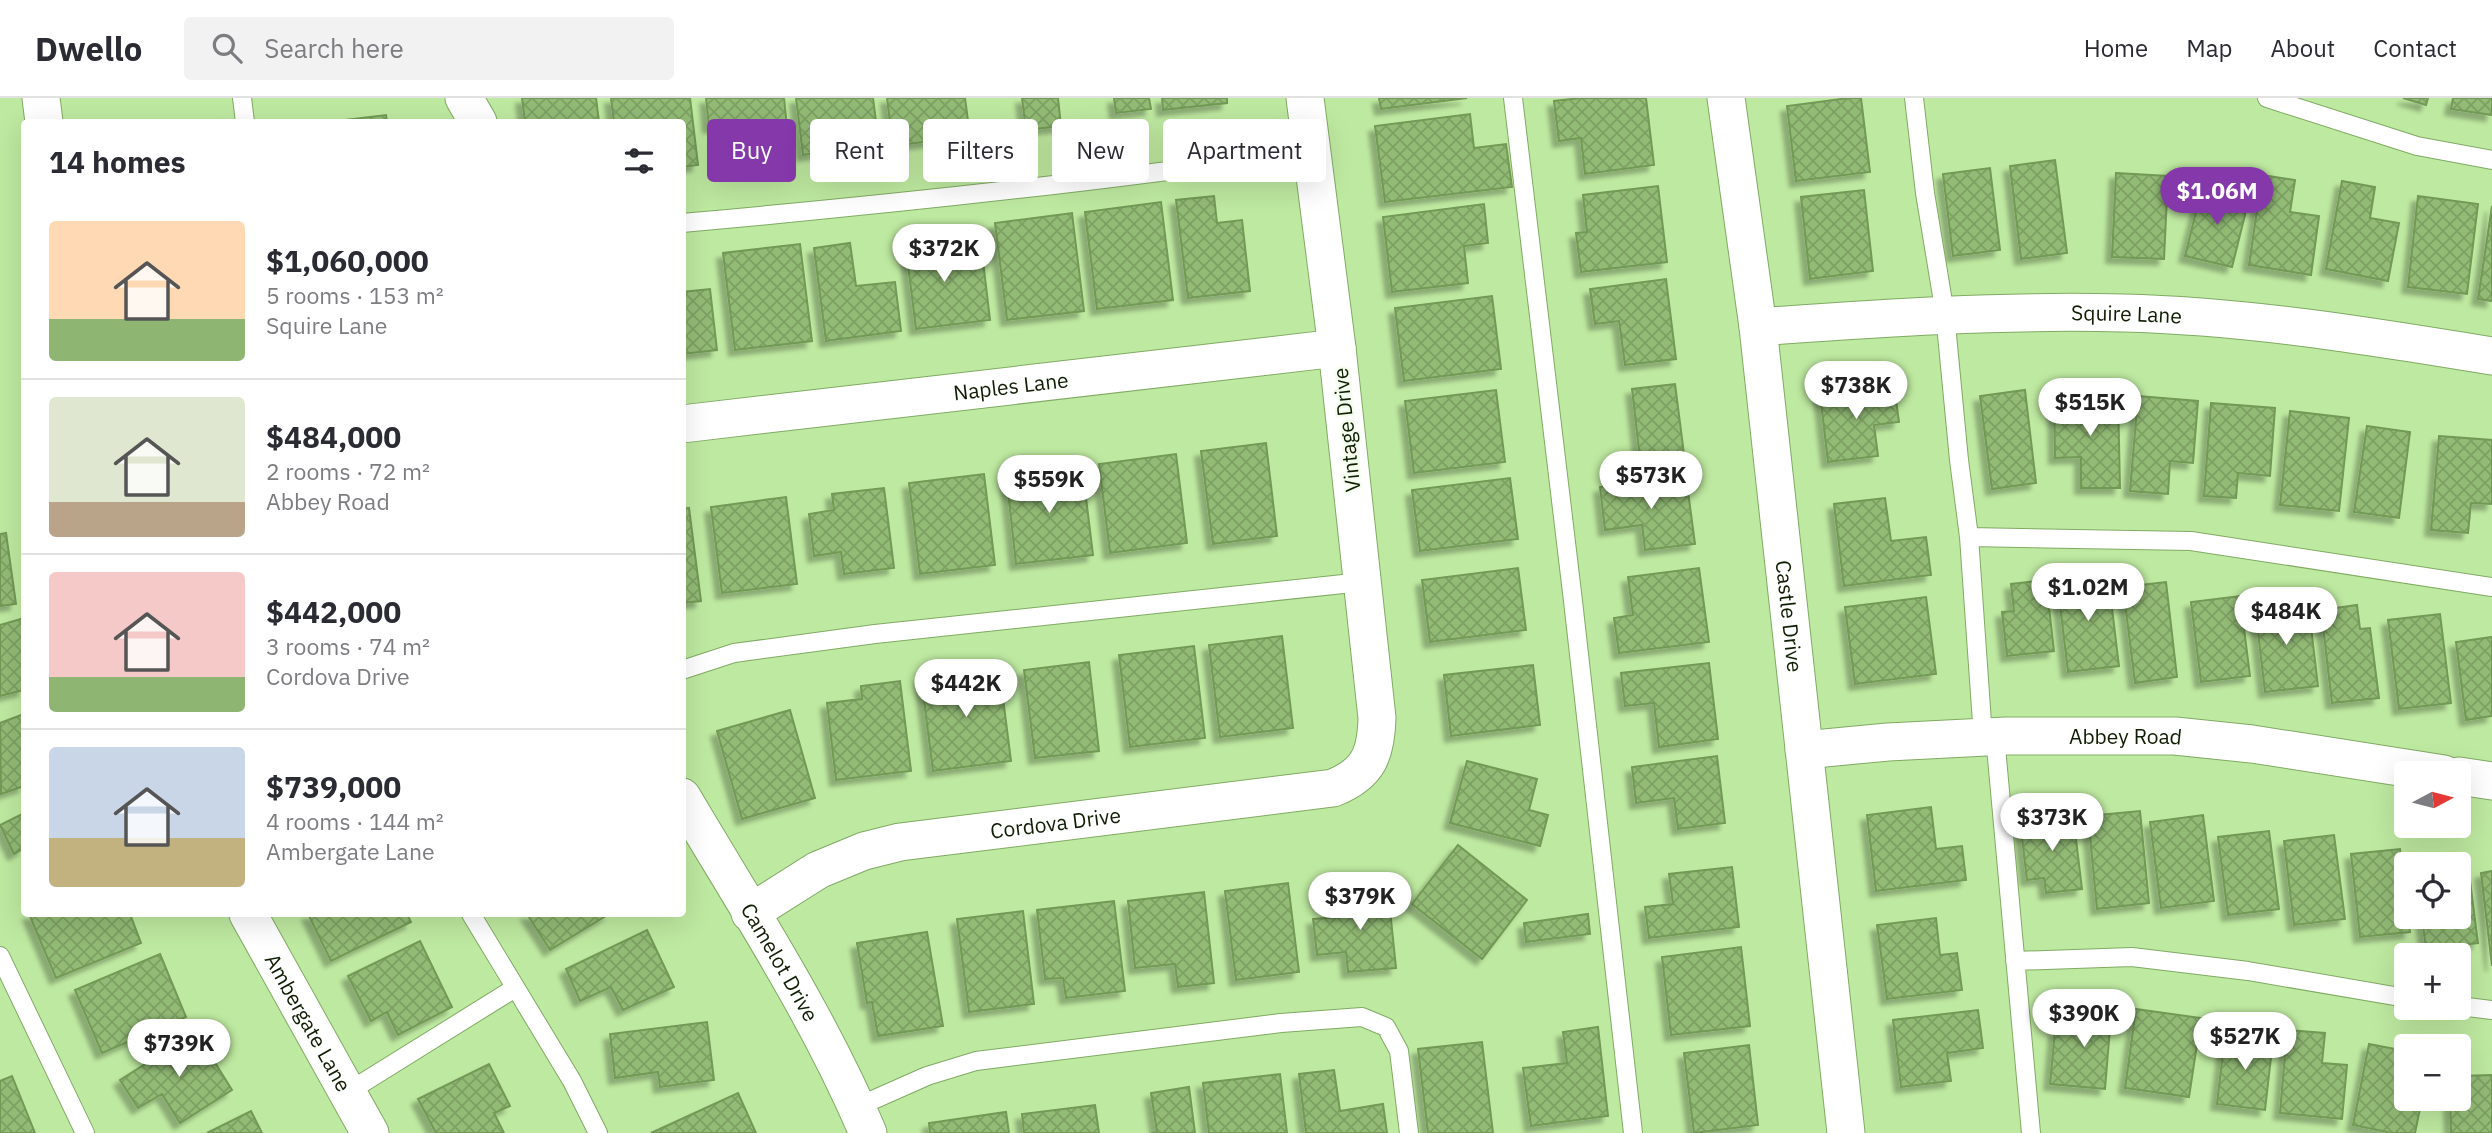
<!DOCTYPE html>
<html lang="en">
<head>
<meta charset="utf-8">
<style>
  :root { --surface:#fff; --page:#f2f2f3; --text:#2b2b33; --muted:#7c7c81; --line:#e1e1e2; --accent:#8538a9 }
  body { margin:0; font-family:"IBM Plex Sans",sans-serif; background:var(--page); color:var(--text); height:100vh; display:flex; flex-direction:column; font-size:26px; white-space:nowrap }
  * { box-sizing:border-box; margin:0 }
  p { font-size:23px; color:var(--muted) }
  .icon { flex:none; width:38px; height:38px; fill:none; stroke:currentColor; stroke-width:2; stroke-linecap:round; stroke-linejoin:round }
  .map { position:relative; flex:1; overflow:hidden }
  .panel { position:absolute; left:21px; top:21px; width:665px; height:798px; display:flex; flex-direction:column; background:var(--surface); border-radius:7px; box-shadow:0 7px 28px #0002 }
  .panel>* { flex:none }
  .banner { position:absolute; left:707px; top:21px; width:665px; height:63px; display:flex; gap:14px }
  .needle { width:46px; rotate:83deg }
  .tools { position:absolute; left:2394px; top:663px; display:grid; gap:14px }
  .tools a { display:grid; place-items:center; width:77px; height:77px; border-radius:7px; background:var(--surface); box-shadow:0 7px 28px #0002; font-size:35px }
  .price { position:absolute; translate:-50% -60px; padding:0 16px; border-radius:24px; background:#fff; color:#222; font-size:23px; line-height:46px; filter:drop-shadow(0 2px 4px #0008) }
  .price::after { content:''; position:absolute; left:50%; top:42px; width:21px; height:16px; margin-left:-10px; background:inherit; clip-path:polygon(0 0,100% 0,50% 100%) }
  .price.on { background:var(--accent); color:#fff }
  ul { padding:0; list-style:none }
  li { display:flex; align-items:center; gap:21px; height:175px; padding:0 28px }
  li+li { border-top:2px solid var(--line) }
  li span { display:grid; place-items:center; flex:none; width:196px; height:140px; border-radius:7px; color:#555 }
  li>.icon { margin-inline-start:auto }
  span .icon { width:84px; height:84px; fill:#fffc; stroke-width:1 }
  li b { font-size:30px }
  h2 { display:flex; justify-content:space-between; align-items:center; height:84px; padding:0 28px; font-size:30px }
  .chip { padding:0 24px; border-radius:7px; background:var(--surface); box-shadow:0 7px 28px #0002; font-size:24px; line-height:63px }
  .chip.on { background:var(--accent); color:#fff }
  header { display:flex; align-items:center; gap:42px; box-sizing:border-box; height:98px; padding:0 35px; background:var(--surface); border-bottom:2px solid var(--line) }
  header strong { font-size:33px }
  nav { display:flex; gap:38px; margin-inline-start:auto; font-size:24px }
  .search { width:490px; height:63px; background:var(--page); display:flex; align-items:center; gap:18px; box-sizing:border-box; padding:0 24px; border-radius:7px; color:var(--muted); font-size:26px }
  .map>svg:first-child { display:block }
  .building { fill:url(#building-cross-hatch); stroke:#729955; stroke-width:2; filter:url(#shadow) }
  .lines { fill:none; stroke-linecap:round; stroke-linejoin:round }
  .service-casing { stroke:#81aa64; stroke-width:20 }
  .minor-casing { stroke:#81aa64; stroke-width:39 }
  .service { stroke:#fff; stroke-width:18 }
  .minor { stroke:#fff; stroke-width:37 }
  .labels { text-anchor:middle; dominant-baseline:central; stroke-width:5; stroke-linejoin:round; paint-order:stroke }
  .street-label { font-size:21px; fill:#0f1e03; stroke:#f5fdef }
</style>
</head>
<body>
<header>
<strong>Dwello</strong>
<div class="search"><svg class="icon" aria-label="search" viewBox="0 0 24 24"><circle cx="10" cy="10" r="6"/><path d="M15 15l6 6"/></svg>Search here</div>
<nav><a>Home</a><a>Map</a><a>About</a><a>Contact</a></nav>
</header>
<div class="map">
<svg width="2492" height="1035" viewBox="0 0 2492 1035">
  <defs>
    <pattern id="building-cross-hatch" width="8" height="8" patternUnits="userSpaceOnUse" patternTransform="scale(1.75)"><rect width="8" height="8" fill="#92bb75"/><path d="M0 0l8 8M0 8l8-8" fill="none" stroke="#7da064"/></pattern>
    <filter id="shadow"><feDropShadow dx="-6" dy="6" stdDeviation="2" flood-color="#0004"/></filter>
  </defs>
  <rect width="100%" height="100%" fill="#bee9a0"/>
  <path class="building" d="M 522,0 L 596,0 L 599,24 L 525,24 Z
    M 611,0 L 690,0 L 698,67 L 682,69 L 682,24 L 614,24 Z
    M 706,0 L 784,0 L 790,57 L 753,61 L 749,25 L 709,29 Z
    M 796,0 L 873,0 L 879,47 L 803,57 Z
    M 887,0 L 965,0 L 970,38 L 893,48 Z
    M 1022,0 L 1058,0 L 1061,28 L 1026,32 Z
    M 1114,0 L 1149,0 L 1151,11 L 1116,15 Z
    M 1162,0 L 1227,0 L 1227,5 L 1163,12 Z
    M 1379,0 L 1467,0 L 1381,11 Z
    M 1581,0 L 1646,0 L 1654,67 L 1585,76 L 1581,40 L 1559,43 L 1554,3 Z
    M 1849,0 L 1861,0 L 1870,74 L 1796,83 L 1787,8 Z
    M 2403,0 L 2428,0 L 2426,7 Z
    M 2453,0 L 2492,0 L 2492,17 L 2451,11 Z
    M 1470,16 L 1474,50 L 1506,46 L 1512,89 L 1385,104 L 1375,28 Z
    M 386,17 L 387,24 L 328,24 Z
    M 2055,62 L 2067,155 L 2021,161 L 2010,68 Z
    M 1990,70 L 2000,152 L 1953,158 L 1943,76 Z
    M 2116,75 L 2168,78 L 2164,161 L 2112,159 Z
    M 2262,77 L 2295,82 L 2290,114 L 2319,118 L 2311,177 L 2249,167 Z
    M 2342,83 L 2375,89 L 2370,120 L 2399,125 L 2388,183 L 2326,171 Z
    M 1658,88 L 1667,164 L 1581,174 L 1576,135 L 1587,134 L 1583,97 Z
    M 2202,90 L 2249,101 L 2232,169 L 2185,158 Z
    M 1864,92 L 1873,173 L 1810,181 L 1801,99 Z
    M 1214,98 L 1217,125 L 1242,122 L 1250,193 L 1188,200 L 1176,102 Z
    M 2418,98 L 2478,106 L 2467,196 L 2408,189 Z
    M 1161,104 L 1173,202 L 1097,211 L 1085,114 Z
    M 1484,106 L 1488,145 L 1464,148 L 1468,185 L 1392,194 L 1383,119 Z
    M 2492,108 L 2492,203 L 2478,201 Z
    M 1072,115 L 1084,213 L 1007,222 L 995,125 Z
    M 939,130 L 944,167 L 983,163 L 990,222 L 916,231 L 904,135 Z
    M 850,145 L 856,188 L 895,184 L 901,233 L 826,243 L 814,150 Z
    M 800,146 L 812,243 L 735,252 L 723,155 Z
    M 1666,181 L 1676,261 L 1625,267 L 1619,223 L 1595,226 L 1590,191 Z
    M 710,191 L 717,252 L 682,256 L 682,194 Z
    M 1492,198 L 1501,271 L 1404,283 L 1395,210 Z
    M 1675,286 L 1684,356 L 1640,361 L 1632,291 Z
    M 1894,287 L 1899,324 L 1874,327 L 1878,358 L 1828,364 L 1820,296 Z
    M 1496,292 L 1505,364 L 1414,375 L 1405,303 Z
    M 2025,292 L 2036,385 L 1992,391 L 1980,298 Z
    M 2138,298 L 2198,303 L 2193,365 L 2170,363 L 2168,396 L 2130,393 Z
    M 2118,299 L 2120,390 L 2081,390 L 2081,359 L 2055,360 L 2054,300 Z
    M 2211,305 L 2275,310 L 2270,378 L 2238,375 L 2236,400 L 2204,398 Z
    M 2290,313 L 2349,320 L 2339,413 L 2280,407 Z
    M 2367,328 L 2410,334 L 2399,420 L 2354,414 Z
    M 2439,338 L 2492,342 L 2492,406 L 2471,405 L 2468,435 L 2431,432 Z
    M 1266,345 L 1277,438 L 1213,446 L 1201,353 Z
    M 1176,356 L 1187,445 L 1110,455 L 1099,366 Z
    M 1082,367 L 1093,457 L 1016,466 L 1006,376 Z
    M 984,376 L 995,467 L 920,476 L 909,385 Z
    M 1686,378 L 1695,446 L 1645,452 L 1642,427 L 1605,432 L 1600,389 Z
    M 1510,380 L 1518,441 L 1420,453 L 1412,392 Z
    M 884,390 L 894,470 L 844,476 L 841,454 L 814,458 L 809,416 L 834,412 L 832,396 Z
    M 786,399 L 797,486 L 722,495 L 711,409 Z
    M 1885,400 L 1891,443 L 1926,439 L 1931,477 L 1844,488 L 1834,406 Z
    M 689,410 L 701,503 L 682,505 L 682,411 Z
    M 6,435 L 16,506 L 0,508 L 0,436 Z
    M 1518,470 L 1526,532 L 1430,544 L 1422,482 Z
    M 1699,470 L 1709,544 L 1619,555 L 1614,520 L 1633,517 L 1628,479 Z
    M 2108,477 L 2119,568 L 2068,574 L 2057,483 Z
    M 2046,482 L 2054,553 L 2007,558 L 2002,514 L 2014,513 L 2011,486 Z
    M 2166,484 L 2177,579 L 2135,585 L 2123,489 Z
    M 2240,498 L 2250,578 L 2201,584 L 2191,504 Z
    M 1926,499 L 1936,576 L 1855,586 L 1845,509 Z
    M 2308,503 L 2318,588 L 2265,594 L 2255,509 Z
    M 2357,507 L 2360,531 L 2370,530 L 2379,600 L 2332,605 L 2321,512 Z
    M 2440,516 L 2451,605 L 2399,611 L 2388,522 Z
    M 24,520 L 24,592 L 0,598 L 0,527 Z
    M 1282,538 L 1293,630 L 1220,639 L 1209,547 Z
    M 2492,539 L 2492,618 L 2466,622 L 2456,544 Z
    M 1194,548 L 1205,640 L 1130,649 L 1119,557 Z
    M 1089,564 L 1099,653 L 1035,660 L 1024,572 Z
    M 1709,565 L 1718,641 L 1659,649 L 1654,605 L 1625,608 L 1621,575 Z
    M 1533,567 L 1540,627 L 1451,638 L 1444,577 Z
    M 999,569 L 1011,663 L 933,673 L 921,579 Z
    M 900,583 L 911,673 L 836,682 L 827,605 L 862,601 L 861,588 Z
    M 790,612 L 815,700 L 742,721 L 717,633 Z
    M 24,616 L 24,688 L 1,696 L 0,625 Z
    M 1717,658 L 1725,725 L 1678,731 L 1674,700 L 1636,705 L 1632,669 Z
    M 1467,663 L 1537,681 L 1529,712 L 1548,717 L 1540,748 L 1450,725 Z
    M 1931,709 L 1936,751 L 1962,748 L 1966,782 L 1876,793 L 1867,717 Z
    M 2140,713 L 2149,805 L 2097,811 L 2088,718 Z
    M 24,715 L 24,750 L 14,756 L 0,727 Z
    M 2073,716 L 2082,791 L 2046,795 L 2044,780 L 2027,782 L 2020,723 Z
    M 2203,717 L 2214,803 L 2161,810 L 2150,724 Z
    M 2269,733 L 2279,811 L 2228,817 L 2218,739 Z
    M 2334,737 L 2345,821 L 2294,827 L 2284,743 Z
    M 1458,747 L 1527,802 L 1482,861 L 1412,806 Z
    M 2400,751 L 2406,819 L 2408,819 L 2410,834 L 2360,839 L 2351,756 Z
    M 2468,767 L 2478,845 L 2426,851 L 2422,819 L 2459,819 L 2459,768 Z
    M 1732,769 L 1739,829 L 1649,840 L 1645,809 L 1673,806 L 1669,776 Z
    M 2492,773 L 2492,868 L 2481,775 Z
    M 1288,785 L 1299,874 L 1236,882 L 1225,793 Z
    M 1388,792 L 1396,870 L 1348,874 L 1346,854 L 1317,857 L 1313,821 L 1342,819 L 1339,797 Z
    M 1204,794 L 1214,885 L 1178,889 L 1175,866 L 1135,870 L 1128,803 Z
    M 1114,803 L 1125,893 L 1066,900 L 1063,880 L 1045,881 L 1037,812 Z
    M 1023,813 L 1034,906 L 969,914 L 957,821 Z
    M 29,816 L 130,816 L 141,845 L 56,880 Z
    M 308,816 L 407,816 L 411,824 L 331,863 Z
    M 527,816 L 609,816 L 550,852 Z
    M 1588,816 L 1590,836 L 1526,844 L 1524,825 Z
    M 1936,820 L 1940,857 L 1957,855 L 1962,892 L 1887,901 L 1877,827 Z
    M 647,832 L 674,889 L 623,912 L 611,889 L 580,903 L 566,871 Z
    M 927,834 L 943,928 L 878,938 L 872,904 L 867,905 L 857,845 Z
    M 420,843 L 452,909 L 398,937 L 387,914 L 371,923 L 348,878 Z
    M 1741,849 L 1750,928 L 1671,937 L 1662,859 Z
    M 160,856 L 186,919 L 102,955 L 75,892 Z
    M 2079,904 L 2112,906 L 2105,991 L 2050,986 L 2055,932 L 2076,934 Z
    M 2136,911 L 2201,920 L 2189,999 L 2125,990 Z
    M 1978,912 L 1983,950 L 1947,955 L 1951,983 L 1901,989 L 1893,922 Z
    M 707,924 L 714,982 L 660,989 L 658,974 L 615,980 L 610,936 Z
    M 1598,929 L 1608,1018 L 1531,1028 L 1523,970 L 1567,965 L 1563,934 Z
    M 2287,932 L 2325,935 L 2322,965 L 2347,967 L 2342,1021 L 2280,1015 Z
    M 196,934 L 232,992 L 180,1025 L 162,996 L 138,1010 L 120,982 Z
    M 2225,937 L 2273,942 L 2265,1012 L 2217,1006 Z
    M 1482,944 L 1493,1035 L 1428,1035 L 1418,951 Z
    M 2369,946 L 2406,953 L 2406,1001 L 2422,1001 L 2415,1035 L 2392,1035 L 2353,1027 Z
    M 1749,947 L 1758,1027 L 1694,1035 L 1684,955 Z
    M 489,966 L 510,1008 L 494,1015 L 504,1035 L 436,1035 L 418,1001 Z
    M 1334,972 L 1340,1013 L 1383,1006 L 1387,1035 L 1306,1035 L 1299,976 Z
    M 1280,976 L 1287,1035 L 1209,1035 L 1203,985 Z
    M 2492,977 L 2492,1035 L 2451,1035 L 2450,1001 L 2459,1001 L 2459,978 Z
    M 12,978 L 35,1035 L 0,1035 L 0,983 Z
    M 1189,989 L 1195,1035 L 1151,1035 L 1157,1034 L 1151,995 Z
    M 738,995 L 756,1035 L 651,1035 Z
    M 1095,1007 L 1099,1035 L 1024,1035 L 1022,1016 Z
    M 251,1013 L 262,1035 L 207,1035 Z
    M 1006,1014 L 1009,1035 L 930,1035 L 929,1025 Z"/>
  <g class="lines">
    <defs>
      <path id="service" d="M 242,0 L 245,24
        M 1513,0 L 1573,503 L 1633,1035
        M 1914,0 L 1925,95 L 1945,216 L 1959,362 L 1969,439 L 2191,443 L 2492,489
        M 2267,0 L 2417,48 L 2492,62
        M 682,125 C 893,106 1103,84 1312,53
        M 1969,439 L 1983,639
        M 682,572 L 734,555 L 875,536 L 1362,484
        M 1995,638 L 2031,1035
        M 471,816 L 572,983 L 598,1035
        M 0,858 L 85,1035
        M 2015,863 L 2132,859 L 2248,873 L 2406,900
        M 2459,908 L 2492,912
        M 348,994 L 515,890
        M 857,1009 L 927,978 L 976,963 L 1281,925 L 1362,919 L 1386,929 L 1399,953 L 1409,1035"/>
      <g id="minor">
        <path d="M 41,0 L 44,24"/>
        <path d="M 464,0 L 478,24"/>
        <path id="s1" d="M 1726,0 L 1758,229 L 1846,1035"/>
        <path id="s2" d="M 1758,229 C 1880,220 2001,212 2123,215 C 2247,218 2370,238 2492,258"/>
        <path id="s3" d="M 682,326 L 1337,250"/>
        <path id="s4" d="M 1804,652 L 1888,644 L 2006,638 L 2175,638 L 2252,646 L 2444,676"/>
        <path d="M 2459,678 L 2492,683"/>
        <path id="s5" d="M 682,699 C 747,809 818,917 868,1035"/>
        <path id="s6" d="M 750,815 L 818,772 L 864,753 L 900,744 L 1333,690 C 1368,676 1376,657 1377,620 L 1337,250 L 1305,0"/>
        <path id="s7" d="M 248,816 L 370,1035"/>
      </g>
    </defs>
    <use href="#service" class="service-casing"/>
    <use href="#minor" class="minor-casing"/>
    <use href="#service" class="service"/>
    <use href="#minor" class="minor"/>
  </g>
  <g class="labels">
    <g class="street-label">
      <text stroke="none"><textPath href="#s2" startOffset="369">Squire Lane</textPath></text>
      <text stroke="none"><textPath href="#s3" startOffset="331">Naples Lane</textPath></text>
      <text transform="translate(1346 332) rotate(-96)">Vintage Drive</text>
      <text stroke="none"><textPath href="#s1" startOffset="522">Castle Drive</textPath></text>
      <text stroke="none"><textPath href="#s4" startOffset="322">Abbey Road</textPath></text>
      <text stroke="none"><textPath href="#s6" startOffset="324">Cordova Drive</textPath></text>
      <text stroke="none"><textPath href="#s5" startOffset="192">Camelot Drive</textPath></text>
      <text stroke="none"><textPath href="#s7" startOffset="124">Ambergate Lane</textPath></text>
    </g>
  </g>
</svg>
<div class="tools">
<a><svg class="needle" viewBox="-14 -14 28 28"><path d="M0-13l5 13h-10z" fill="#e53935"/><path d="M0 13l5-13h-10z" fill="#7c7c81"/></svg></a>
<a><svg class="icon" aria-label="locate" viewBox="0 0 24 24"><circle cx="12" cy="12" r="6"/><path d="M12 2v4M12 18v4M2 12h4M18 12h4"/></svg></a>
<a>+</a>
<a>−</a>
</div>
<b class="price on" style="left:2217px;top:129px">$1.06M</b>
<b class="price" style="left:944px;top:186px">$372K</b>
<b class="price" style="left:1856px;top:323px">$738K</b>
<b class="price" style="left:2090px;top:340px">$515K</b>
<b class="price" style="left:1651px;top:413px">$573K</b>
<b class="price" style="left:1049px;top:417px">$559K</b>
<b class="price" style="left:2088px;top:525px">$1.02M</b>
<b class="price" style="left:2286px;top:549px">$484K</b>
<b class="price" style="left:966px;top:621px">$442K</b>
<b class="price" style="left:2052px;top:755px">$373K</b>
<b class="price" style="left:1360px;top:834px">$379K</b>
<b class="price" style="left:2084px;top:951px">$390K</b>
<b class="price" style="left:2245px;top:974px">$527K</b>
<b class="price" style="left:179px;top:981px">$739K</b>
<div class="banner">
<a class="chip on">Buy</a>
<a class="chip">Rent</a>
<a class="chip">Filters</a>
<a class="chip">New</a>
<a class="chip">Apartment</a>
</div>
<section class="panel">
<h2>14 homes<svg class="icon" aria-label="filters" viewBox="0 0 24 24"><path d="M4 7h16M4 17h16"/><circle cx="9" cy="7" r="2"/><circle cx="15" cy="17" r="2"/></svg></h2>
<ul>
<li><span style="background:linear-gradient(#ffd9b3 70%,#8fb573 0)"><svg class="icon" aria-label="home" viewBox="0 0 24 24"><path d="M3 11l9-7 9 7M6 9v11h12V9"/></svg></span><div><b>$1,060,000</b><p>5 rooms · 153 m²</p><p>Squire Lane</p></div></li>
<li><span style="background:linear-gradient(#dfe7d0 75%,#b9a48a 0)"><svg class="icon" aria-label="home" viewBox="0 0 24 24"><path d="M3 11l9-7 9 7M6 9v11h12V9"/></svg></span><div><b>$484,000</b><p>2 rooms · 72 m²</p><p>Abbey Road</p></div></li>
<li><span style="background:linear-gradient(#f6c9c9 75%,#8fb573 0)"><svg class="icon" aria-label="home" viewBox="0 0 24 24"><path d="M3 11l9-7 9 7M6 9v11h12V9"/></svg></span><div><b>$442,000</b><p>3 rooms · 74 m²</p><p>Cordova Drive</p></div></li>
<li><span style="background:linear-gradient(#c9d6e8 65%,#c2b280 0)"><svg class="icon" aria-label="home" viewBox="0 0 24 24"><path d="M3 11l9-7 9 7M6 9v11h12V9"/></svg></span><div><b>$739,000</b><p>4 rooms · 144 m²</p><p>Ambergate Lane</p></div></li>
</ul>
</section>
</div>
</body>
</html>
